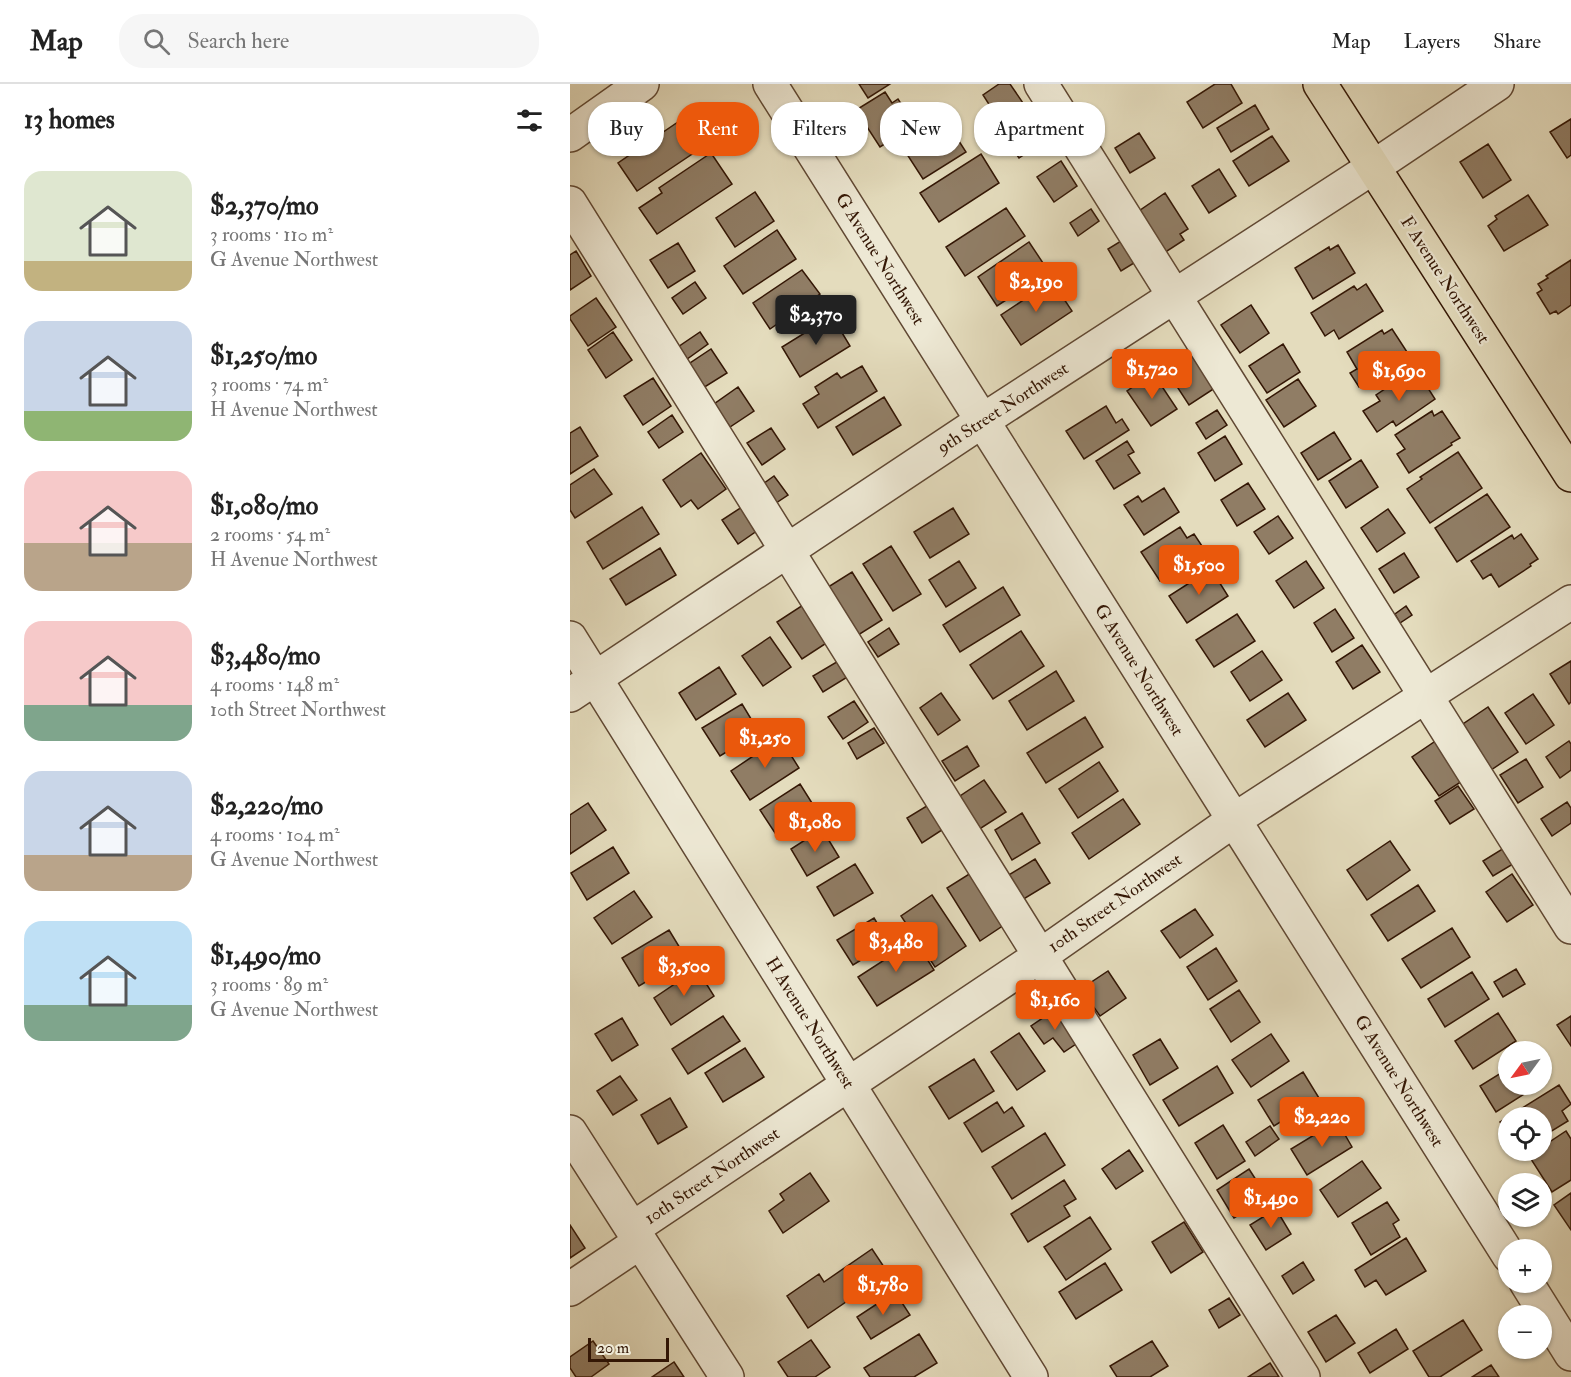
<!DOCTYPE html>
<html lang="en">
<head>
<meta charset="utf-8">
<style>
  :root { --surface:#fff; --page:#f6f6f6; --text:#222; --muted:#767676; --line:#e0e0e0; --accent:#ea580c }
  body { margin:0; font-family:"IM FELL Double Pica",serif; background:var(--page); color:var(--text); height:100vh; display:flex; flex-direction:column; font-size:22px; white-space:nowrap }
  * { box-sizing:border-box; margin:0 }
  p { font-size:20px; color:var(--muted) }
  .icon { flex:none; width:33px; height:33px; fill:none; stroke:currentColor; stroke-width:2; stroke-linecap:round; stroke-linejoin:round }
  .map { position:relative; flex:1; overflow:hidden }
  .sheet { display:flex; flex-direction:column; background:var(--surface); width:570px }
  .sheet>* { flex:none }
  .guide { position:absolute; left:18px; top:18px; width:570px; height:54px; display:flex; gap:12px }
  .needle { width:39px; rotate:237deg }
  .fabs { position:absolute; left:928px; top:957px; display:grid; gap:12px }
  .fabs a { display:grid; place-items:center; width:54px; height:54px; border-radius:50%; background:var(--surface); box-shadow:0 2px 4px #0004; font-size:30px }
  .scale { position:absolute; left:18px; bottom:15px; width:81px; box-sizing:border-box; padding-left:6px; border:3px solid #341705; border-top:0; font-size:16px; line-height:21px; white-space:nowrap; color:#341705; -webkit-text-stroke:4px #ede8d4; paint-order:stroke }
  .price { position:absolute; translate:-50% -51px; padding:0 14px; border-radius:6px; background:var(--accent); color:#fff; font-size:20px; line-height:39px; filter:drop-shadow(0 2px 3px #0008) }
  .price::after { content:''; position:absolute; left:50%; top:36px; width:18px; height:14px; margin-left:-9px; background:inherit; clip-path:polygon(0 0,100% 0,50% 100%) }
  .price.current { background:#222; color:#fff }
  ul { padding:0; list-style:none }
  li { display:flex; align-items:center; gap:18px; height:150px; padding:0 24px }
  li span { display:grid; place-items:center; flex:none; width:168px; height:120px; border-radius:18px; color:#555 }
  li>.icon { margin-inline-start:auto }
  span .icon { width:72px; height:72px; fill:#fffc; stroke-width:1 }
  li b { font-size:26px }
  h2 { display:flex; justify-content:space-between; align-items:center; height:72px; padding:0 24px; font-size:26px }
  .chip { padding:0 21px; border-radius:24px; background:var(--surface); box-shadow:0 2px 4px #0004; font-size:21px; line-height:54px }
  .chip.current { background:var(--accent); color:#fff }
  header { display:flex; align-items:center; gap:36px; box-sizing:border-box; height:84px; padding:0 30px; background:var(--surface); border-bottom:2px solid var(--line) }
  header strong { font-size:28px }
  nav { display:flex; gap:33px; margin-inline-start:auto; font-size:21px }
  .search { width:420px; height:54px; background:var(--page); display:flex; align-items:center; gap:15px; box-sizing:border-box; padding:0 21px; border-radius:24px; color:var(--muted); font-size:22px }
  main { display:flex; flex:1; min-height:0 }
  .map>svg:first-child { display:block }
  .building { fill:#907d65; stroke:#341705; stroke-width:1.5 }
  .lines { fill:none; stroke-linecap:round; stroke-linejoin:round }
  .minor-casing { stroke:#604833; stroke-width:36 }
  .major-casing { stroke:#341705; stroke-width:36 }
  .minor { stroke:#ede8d4; stroke-width:33 }
  .major { stroke:#e4dcbd; stroke-width:33 }
  .labels { text-anchor:middle; dominant-baseline:central; stroke-width:4.5; stroke-linejoin:round; paint-order:stroke }
  .street-label { font-size:18px; fill:#341705; stroke:#ede8d4 }
</style>
</head>
<body>
<header>
<strong>Map</strong>
<div class="search"><svg class="icon" aria-label="search" viewBox="0 0 24 24"><circle cx="10" cy="10" r="6"/><path d="M15 15l6 6"/></svg>Search here</div>
<nav><a>Map</a><a>Layers</a><a>Share</a></nav>
</header>
<main>
<section class="sheet">
<h2>13 homes<svg class="icon" aria-label="filters" viewBox="0 0 24 24"><path d="M4 7h16M4 17h16"/><circle cx="9" cy="7" r="2"/><circle cx="15" cy="17" r="2"/></svg></h2>
<ul>
<li><span style="background:linear-gradient(#dfe7d0 75%,#c2b280 0)"><svg class="icon" aria-label="home" viewBox="0 0 24 24"><path d="M3 11l9-7 9 7M6 9v11h12V9"/></svg></span><div><b>$2,370/mo</b><p>3 rooms · 110 m²</p><p>G Avenue Northwest</p></div></li>
<li><span style="background:linear-gradient(#c9d6e8 75%,#8fb573 0)"><svg class="icon" aria-label="home" viewBox="0 0 24 24"><path d="M3 11l9-7 9 7M6 9v11h12V9"/></svg></span><div><b>$1,250/mo</b><p>3 rooms · 74 m²</p><p>H Avenue Northwest</p></div></li>
<li><span style="background:linear-gradient(#f6c9c9 60%,#b9a48a 0)"><svg class="icon" aria-label="home" viewBox="0 0 24 24"><path d="M3 11l9-7 9 7M6 9v11h12V9"/></svg></span><div><b>$1,080/mo</b><p>2 rooms · 54 m²</p><p>H Avenue Northwest</p></div></li>
<li><span style="background:linear-gradient(#f6c9c9 70%,#7fa58c 0)"><svg class="icon" aria-label="home" viewBox="0 0 24 24"><path d="M3 11l9-7 9 7M6 9v11h12V9"/></svg></span><div><b>$3,480/mo</b><p>4 rooms · 148 m²</p><p>10th Street Northwest</p></div></li>
<li><span style="background:linear-gradient(#c9d6e8 70%,#b9a48a 0)"><svg class="icon" aria-label="home" viewBox="0 0 24 24"><path d="M3 11l9-7 9 7M6 9v11h12V9"/></svg></span><div><b>$2,220/mo</b><p>4 rooms · 104 m²</p><p>G Avenue Northwest</p></div></li>
<li><span style="background:linear-gradient(#bfe0f5 70%,#7fa58c 0)"><svg class="icon" aria-label="home" viewBox="0 0 24 24"><path d="M3 11l9-7 9 7M6 9v11h12V9"/></svg></span><div><b>$1,490/mo</b><p>3 rooms · 89 m²</p><p>G Avenue Northwest</p></div></li>
</ul>
</section>
<div class="map">
<svg width="1001" height="1293" viewBox="0 0 1001 1293">
  <rect width="100%" height="100%" fill="#e4dcbd"/>
  <filter id="stains"><feTurbulence type="fractalNoise" baseFrequency=".00333" numOctaves="4"/><feColorMatrix values="0 0 0 0 .2 0 0 0 0 .09 0 0 0 0 .02 0 0 0 .5 -.17"/></filter>
  <radialGradient id="worn" r=".72"><stop offset=".6" stop-color="#630" stop-opacity="0"/><stop offset="1" stop-color="#630" stop-opacity=".3"/></radialGradient>
  <path class="building" d="M 289,0 L 320,0 L 298,14 Z
    M 429,0 L 440,0 L 453,19 L 429,36 L 413,11 Z
    M 645,0 L 661,0 L 672,19 L 633,44 L 617,18 Z
    M 315,8 L 322,19 L 328,15 L 345,41 L 310,63 L 286,26 Z
    M 685,21 L 699,45 L 661,68 L 647,44 Z
    M 127,25 L 146,54 L 67,107 L 48,79 Z
    M 456,33 L 473,58 L 449,74 L 432,49 Z
    M 374,34 L 396,68 L 353,95 L 331,61 Z
    M 1001,35 L 1001,71 L 997,74 L 980,48 Z
    M 569,49 L 585,74 L 560,89 L 545,64 Z
    M 702,52 L 719,77 L 679,102 L 663,77 Z
    M 918,60 L 941,96 L 913,114 L 890,78 Z
    M 141,69 L 162,100 L 87,150 L 69,124 L 92,109 L 89,104 Z
    M 411,70 L 429,99 L 369,138 L 350,109 Z
    M 491,77 L 507,102 L 484,118 L 467,93 Z
    M 649,85 L 666,112 L 639,129 L 622,102 Z
    M 185,108 L 204,137 L 165,163 L 146,134 Z
    M 595,109 L 618,145 L 610,150 L 614,156 L 594,169 L 566,129 Z
    M 958,111 L 978,141 L 934,167 L 918,142 L 927,135 L 925,132 Z
    M 436,124 L 455,152 L 395,192 L 376,163 Z
    M 521,125 L 529,137 L 508,152 L 500,139 Z
    M 207,146 L 226,175 L 173,210 L 154,182 Z
    M 551,157 L 564,179 L 551,187 L 538,165 Z
    M 459,158 L 479,188 L 427,222 L 408,193 Z
    M 108,159 L 125,187 L 98,204 L 80,176 Z
    M 768,161 L 785,189 L 743,215 L 725,184 L 759,163 L 760,166 Z
    M 6,167 L 21,192 L 0,206 L 0,171 Z
    M 1001,176 L 1001,221 L 988,230 L 986,227 L 980,230 L 967,209 L 972,206 L 968,200 L 978,194 L 976,192 Z
    M 232,186 L 250,210 L 200,245 L 183,219 Z
    M 482,197 L 502,227 L 451,261 L 431,231 Z
    M 125,198 L 136,214 L 113,230 L 102,214 Z
    M 796,200 L 813,227 L 769,255 L 764,246 L 755,252 L 741,229 L 784,202 L 787,206 Z
    M 26,214 L 46,243 L 18,262 L 0,235 L 0,232 Z
    M 681,221 L 699,249 L 670,269 L 651,241 Z
    M 262,232 L 280,262 L 230,293 L 212,263 Z
    M 822,245 L 839,271 L 789,303 L 780,289 L 787,285 L 777,268 L 812,246 L 814,250 Z
    M 43,248 L 62,276 L 36,294 L 18,266 Z
    M 130,248 L 138,260 L 113,278 L 105,265 Z
    M 713,260 L 730,288 L 697,309 L 679,282 Z
    M 622,262 L 648,302 L 619,321 L 593,281 Z
    M 141,265 L 157,289 L 133,304 L 117,281 Z
    M 292,282 L 307,307 L 248,344 L 233,320 L 249,310 L 245,303 L 267,289 L 271,294 Z
    M 583,289 L 607,325 L 581,342 L 557,307 Z
    M 839,289 L 842,294 L 849,290 L 865,315 L 826,342 L 823,337 L 807,348 L 793,327 L 810,317 L 806,311 Z
    M 83,294 L 101,322 L 73,341 L 54,312 Z
    M 728,295 L 746,322 L 714,343 L 696,316 Z
    M 168,303 L 184,327 L 160,343 L 144,320 Z
    M 314,313 L 331,341 L 283,371 L 266,343 Z
    M 536,322 L 546,339 L 552,335 L 559,346 L 514,375 L 496,347 Z
    M 647,326 L 657,341 L 636,355 L 626,339 Z
    M 862,327 L 864,332 L 872,327 L 890,354 L 881,359 L 882,361 L 839,389 L 827,370 L 835,365 L 825,351 Z
    M 102,331 L 113,348 L 89,364 L 78,348 Z
    M 10,343 L 28,372 L 0,390 L 0,349 Z
    M 201,344 L 215,365 L 192,381 L 177,359 Z
    M 764,348 L 781,375 L 748,396 L 731,369 Z
    M 655,352 L 672,380 L 645,397 L 628,369 Z
    M 557,357 L 564,368 L 558,371 L 570,389 L 544,405 L 526,377 Z
    M 888,368 L 912,404 L 860,439 L 837,405 L 852,395 L 850,393 Z
    M 131,369 L 156,405 L 128,425 L 121,416 L 111,423 L 93,396 Z
    M 791,376 L 808,403 L 776,424 L 759,397 Z
    M 24,385 L 42,410 L 5,434 L 0,426 L 0,401 Z
    M 204,392 L 218,411 L 203,421 L 190,402 Z
    M 678,399 L 695,425 L 667,442 L 651,416 Z
    M 594,404 L 609,428 L 574,451 L 554,421 L 568,412 L 572,418 Z
    M 917,410 L 940,443 L 887,478 L 865,444 Z
    M 175,421 L 191,444 L 168,460 L 152,436 Z
    M 72,423 L 89,450 L 33,485 L 17,458 Z
    M 383,424 L 399,450 L 360,474 L 344,448 Z
    M 818,425 L 835,449 L 807,468 L 791,444 Z
    M 708,432 L 723,454 L 699,470 L 684,448 Z
    M 610,443 L 617,454 L 624,450 L 636,468 L 590,497 L 571,468 Z
    M 951,450 L 968,475 L 960,480 L 961,482 L 929,503 L 921,490 L 913,495 L 901,477 L 942,451 L 944,455 Z
    M 321,462 L 351,510 L 323,527 L 293,480 Z
    M 90,464 L 106,491 L 56,521 L 40,495 Z
    M 834,469 L 849,493 L 824,509 L 809,485 Z
    M 389,477 L 406,504 L 376,523 L 359,496 Z
    M 736,477 L 754,504 L 724,524 L 706,497 Z
    M 641,485 L 658,512 L 617,539 L 599,512 Z
    M 282,488 L 312,536 L 285,553 L 255,505 Z
    M 433,503 L 450,531 L 390,568 L 373,541 Z
    M 233,521 L 258,558 L 232,575 L 207,538 Z
    M 836,522 L 842,531 L 830,539 L 825,530 Z
    M 765,525 L 784,554 L 762,568 L 744,539 Z
    M 667,530 L 685,557 L 644,583 L 626,556 Z
    M 319,544 L 329,560 L 308,573 L 298,558 Z
    M 451,547 L 474,582 L 423,615 L 400,581 Z
    M 200,553 L 221,583 L 193,602 L 172,572 Z
    M 792,561 L 810,588 L 783,605 L 766,578 Z
    M 692,567 L 712,596 L 680,617 L 661,588 Z
    M 270,576 L 279,592 L 253,608 L 243,592 Z
    M 1001,577 L 1001,618 L 999,620 L 980,590 Z
    M 149,583 L 166,610 L 126,636 L 109,609 Z
    M 486,587 L 504,617 L 457,646 L 439,617 Z
    M 371,609 L 390,636 L 368,651 L 350,624 Z
    M 718,609 L 736,636 L 695,663 L 677,636 Z
    M 963,610 L 984,641 L 956,660 L 935,629 Z
    M 284,617 L 298,638 L 273,655 L 258,633 Z
    M 172,620 L 189,648 L 150,672 L 132,644 Z
    M 918,623 L 948,668 L 918,688 L 887,644 Z
    M 515,633 L 533,663 L 476,699 L 457,669 Z
    M 304,644 L 314,659 L 287,675 L 278,659 Z
    M 210,654 L 229,684 L 180,716 L 161,687 Z
    M 870,654 L 897,694 L 869,712 L 842,673 Z
    M 999,657 L 1001,660 L 1001,686 L 990,694 L 976,673 Z
    M 397,662 L 409,682 L 385,697 L 372,677 Z
    M 956,675 L 973,703 L 948,719 L 930,691 Z
    M 529,678 L 548,707 L 508,734 L 489,705 Z
    M 414,696 L 436,728 L 408,746 L 387,714 Z
    M 230,700 L 247,727 L 207,752 L 190,726 Z
    M 888,702 L 904,725 L 880,740 L 865,717 Z
    M 553,715 L 570,740 L 519,775 L 502,749 Z
    M 997,718 L 1001,724 L 1001,739 L 982,752 L 971,735 Z
    M 18,719 L 36,746 L 0,770 L 0,731 Z
    M 360,720 L 375,744 L 352,759 L 337,734 Z
    M 452,729 L 470,759 L 442,776 L 425,746 Z
    M 252,745 L 269,773 L 237,792 L 221,765 Z
    M 820,757 L 840,786 L 797,816 L 777,786 Z
    M 43,763 L 59,789 L 17,816 L 1,789 Z
    M 934,764 L 943,780 L 923,792 L 913,777 Z
    M 465,775 L 480,799 L 452,816 L 437,792 Z
    M 285,780 L 303,809 L 264,832 L 247,803 Z
    M 404,787 L 437,839 L 410,857 L 377,804 Z
    M 942,790 L 963,821 L 937,838 L 916,808 Z
    M 848,801 L 865,827 L 818,857 L 801,831 Z
    M 64,807 L 82,833 L 42,860 L 24,834 Z
    M 362,811 L 396,862 L 365,883 L 331,832 Z
    M 625,825 L 643,851 L 610,874 L 591,847 Z
    M 304,834 L 319,859 L 283,881 L 267,856 Z
    M 882,844 L 900,873 L 851,904 L 832,875 Z
    M 99,846 L 116,874 L 69,902 L 52,874 Z
    M 345,856 L 364,886 L 307,922 L 288,893 Z
    M 646,864 L 667,897 L 638,916 L 617,883 Z
    M 127,885 L 144,912 L 101,941 L 84,914 Z
    M 946,885 L 955,900 L 933,913 L 924,898 Z
    M 538,887 L 556,914 L 530,932 L 511,905 Z
    M 902,888 L 919,915 L 875,943 L 858,915 Z
    M 669,906 L 690,938 L 661,958 L 640,925 Z
    M 486,925 L 509,958 L 494,968 L 483,954 L 474,960 L 461,942 Z
    M 928,929 L 946,957 L 903,985 L 885,957 Z
    M 153,932 L 170,957 L 118,990 L 102,965 Z
    M 1001,932 L 1001,962 L 987,941 Z
    M 52,934 L 68,961 L 42,977 L 25,950 Z
    M 449,949 L 475,987 L 447,1006 L 421,968 Z
    M 701,950 L 719,977 L 681,1003 L 662,976 Z
    M 590,955 L 608,984 L 580,1001 L 563,971 Z
    M 175,964 L 194,993 L 153,1018 L 135,989 Z
    M 404,975 L 424,1007 L 379,1035 L 359,1003 Z
    M 647,982 L 663,1009 L 609,1042 L 593,1016 Z
    M 939,984 L 939,1000 L 970,1000 L 926,1028 L 910,1002 Z
    M 733,988 L 749,1014 L 704,1042 L 688,1016 Z
    M 50,992 L 67,1016 L 43,1031 L 27,1007 Z
    M 989,1001 L 1001,1020 L 992,1027 L 998,1037 L 972,1053 L 972,1034 L 939,1034 L 939,1052 L 930,1038 Z
    M 100,1014 L 117,1043 L 88,1060 L 71,1031 Z
    M 427,1018 L 434,1029 L 442,1023 L 454,1042 L 412,1068 L 394,1039 Z
    M 767,1037 L 782,1063 L 737,1091 L 721,1065 Z
    M 653,1041 L 675,1077 L 647,1095 L 625,1059 Z
    M 700,1042 L 709,1055 L 685,1072 L 676,1058 Z
    M 996,1047 L 1001,1055 L 1001,1096 L 982,1108 L 959,1072 L 967,1066 L 972,1066 L 972,1063 Z
    M 475,1049 L 495,1081 L 442,1115 L 422,1083 Z
    M 559,1066 L 573,1087 L 546,1105 L 532,1085 Z
    M 792,1077 L 811,1104 L 768,1133 L 750,1106 Z
    M 679,1085 L 697,1113 L 664,1134 L 647,1106 Z
    M 240,1089 L 259,1117 L 213,1149 L 199,1127 L 214,1116 L 210,1110 Z
    M 494,1096 L 506,1115 L 494,1122 L 500,1132 L 458,1158 L 441,1130 Z
    M 1001,1109 L 1001,1146 L 984,1121 Z
    M 817,1118 L 829,1136 L 823,1140 L 830,1153 L 801,1171 L 782,1139 Z
    M 706,1125 L 721,1150 L 696,1166 L 680,1141 Z
    M 520,1133 L 541,1165 L 496,1196 L 474,1163 Z
    M 614,1138 L 633,1168 L 601,1189 L 582,1158 Z
    M 0,1141 L 15,1164 L 0,1174 Z
    M 836,1154 L 856,1187 L 816,1211 L 806,1196 L 795,1203 L 785,1186 Z
    M 302,1165 L 318,1189 L 238,1244 L 217,1212 L 249,1190 L 254,1198 Z
    M 733,1178 L 744,1196 L 723,1210 L 712,1192 Z
    M 535,1179 L 552,1206 L 506,1235 L 489,1208 Z
    M 325,1208 L 340,1231 L 301,1255 L 287,1233 Z
    M 659,1214 L 670,1231 L 649,1244 L 639,1226 Z
    M 766,1231 L 785,1259 L 756,1278 L 738,1248 Z
    M 893,1236 L 912,1266 L 870,1293 L 859,1293 L 843,1267 Z
    M 826,1245 L 838,1265 L 800,1289 L 788,1269 Z
    M 349,1250 L 367,1279 L 344,1293 L 300,1293 L 294,1284 Z
    M 241,1256 L 260,1283 L 245,1293 L 218,1293 L 208,1278 Z
    M 23,1257 L 39,1280 L 21,1293 L 6,1293 L 0,1284 L 0,1273 Z
    M 582,1257 L 598,1282 L 580,1293 L 547,1293 L 540,1282 Z
    M 104,1278 L 114,1293 L 82,1293 Z
    M 700,1279 L 709,1293 L 678,1293 Z
    M 921,1281 L 929,1293 L 902,1293 Z"/>
  <g class="lines">
    <defs>
      <path id="minor" d="M 200,0 L 939,1172
        M 471,0 L 1001,843
        M 0,51 L 72,0
        M 0,119 L 733,1293
        M 0,554 L 461,1293
        M 0,611 L 412,337 L 802,84 L 927,0
        M 0,1048 L 157,1293
        M 62,1145 L 470,872 L 664,736 L 1001,518
        M 956,1198 L 1001,1270
        M 0,1205 L 70,1158"/>
      <path id="major" d="M 750,0 L 1001,391"/>
    </defs>
    <use href="#minor" class="minor-casing"/>
    <use href="#major" class="major-casing"/>
    <use href="#minor" class="minor"/>
    <use href="#major" class="major"/>
  </g>
  <g class="labels">
    <g class="street-label">
      <text transform="translate(310 175) rotate(58)">G Avenue Northwest</text>
      <text transform="translate(875 196) rotate(57)">F Avenue Northwest</text>
      <text transform="translate(433 324) rotate(-33)">9th Street Northwest</text>
      <text transform="translate(569 586) rotate(58)">G Avenue Northwest</text>
      <text transform="translate(545 819) rotate(-35)">10th Street Northwest</text>
      <text transform="translate(240 939) rotate(58)">H Avenue Northwest</text>
      <text transform="translate(829 997) rotate(58)">G Avenue Northwest</text>
      <text transform="translate(142 1092) rotate(-34)">10th Street Northwest</text>
    </g>
  </g>
  <rect width="100%" height="100%" filter="url(#stains)"/>
  <rect width="100%" height="100%" fill="url(#worn)"/>
</svg>
<div class="fabs">
<a><svg class="needle" viewBox="-14 -14 28 28"><path d="M0-13l5 13h-10z" fill="#e53935"/><path d="M0 13l5-13h-10z" fill="#767676"/></svg></a>
<a><svg class="icon" aria-label="locate" viewBox="0 0 24 24"><circle cx="12" cy="12" r="6"/><path d="M12 2v4M12 18v4M2 12h4M18 12h4"/></svg></a>
<a><svg class="icon" aria-label="layers" viewBox="0 0 24 24"><path d="M12 4l9 5-9 5-9-5zM3 14l9 5 9-5"/></svg></a>
<a>+</a>
<a>−</a>
</div>
<div class="scale">20 m</div>
<b class="price" style="left:466px;top:229px">$2,190</b>
<b class="price current" style="left:246px;top:262px">$2,370</b>
<b class="price" style="left:582px;top:316px">$1,720</b>
<b class="price" style="left:829px;top:318px">$1,690</b>
<b class="price" style="left:629px;top:512px">$1,500</b>
<b class="price" style="left:195px;top:685px">$1,250</b>
<b class="price" style="left:245px;top:769px">$1,080</b>
<b class="price" style="left:326px;top:889px">$3,480</b>
<b class="price" style="left:114px;top:913px">$3,500</b>
<b class="price" style="left:485px;top:947px">$1,160</b>
<b class="price" style="left:752px;top:1064px">$2,220</b>
<b class="price" style="left:701px;top:1145px">$1,490</b>
<b class="price" style="left:313px;top:1232px">$1,780</b>
<div class="guide">
<a class="chip">Buy</a>
<a class="chip current">Rent</a>
<a class="chip">Filters</a>
<a class="chip">New</a>
<a class="chip">Apartment</a>
</div>
</div>
</main>
</body>
</html>
